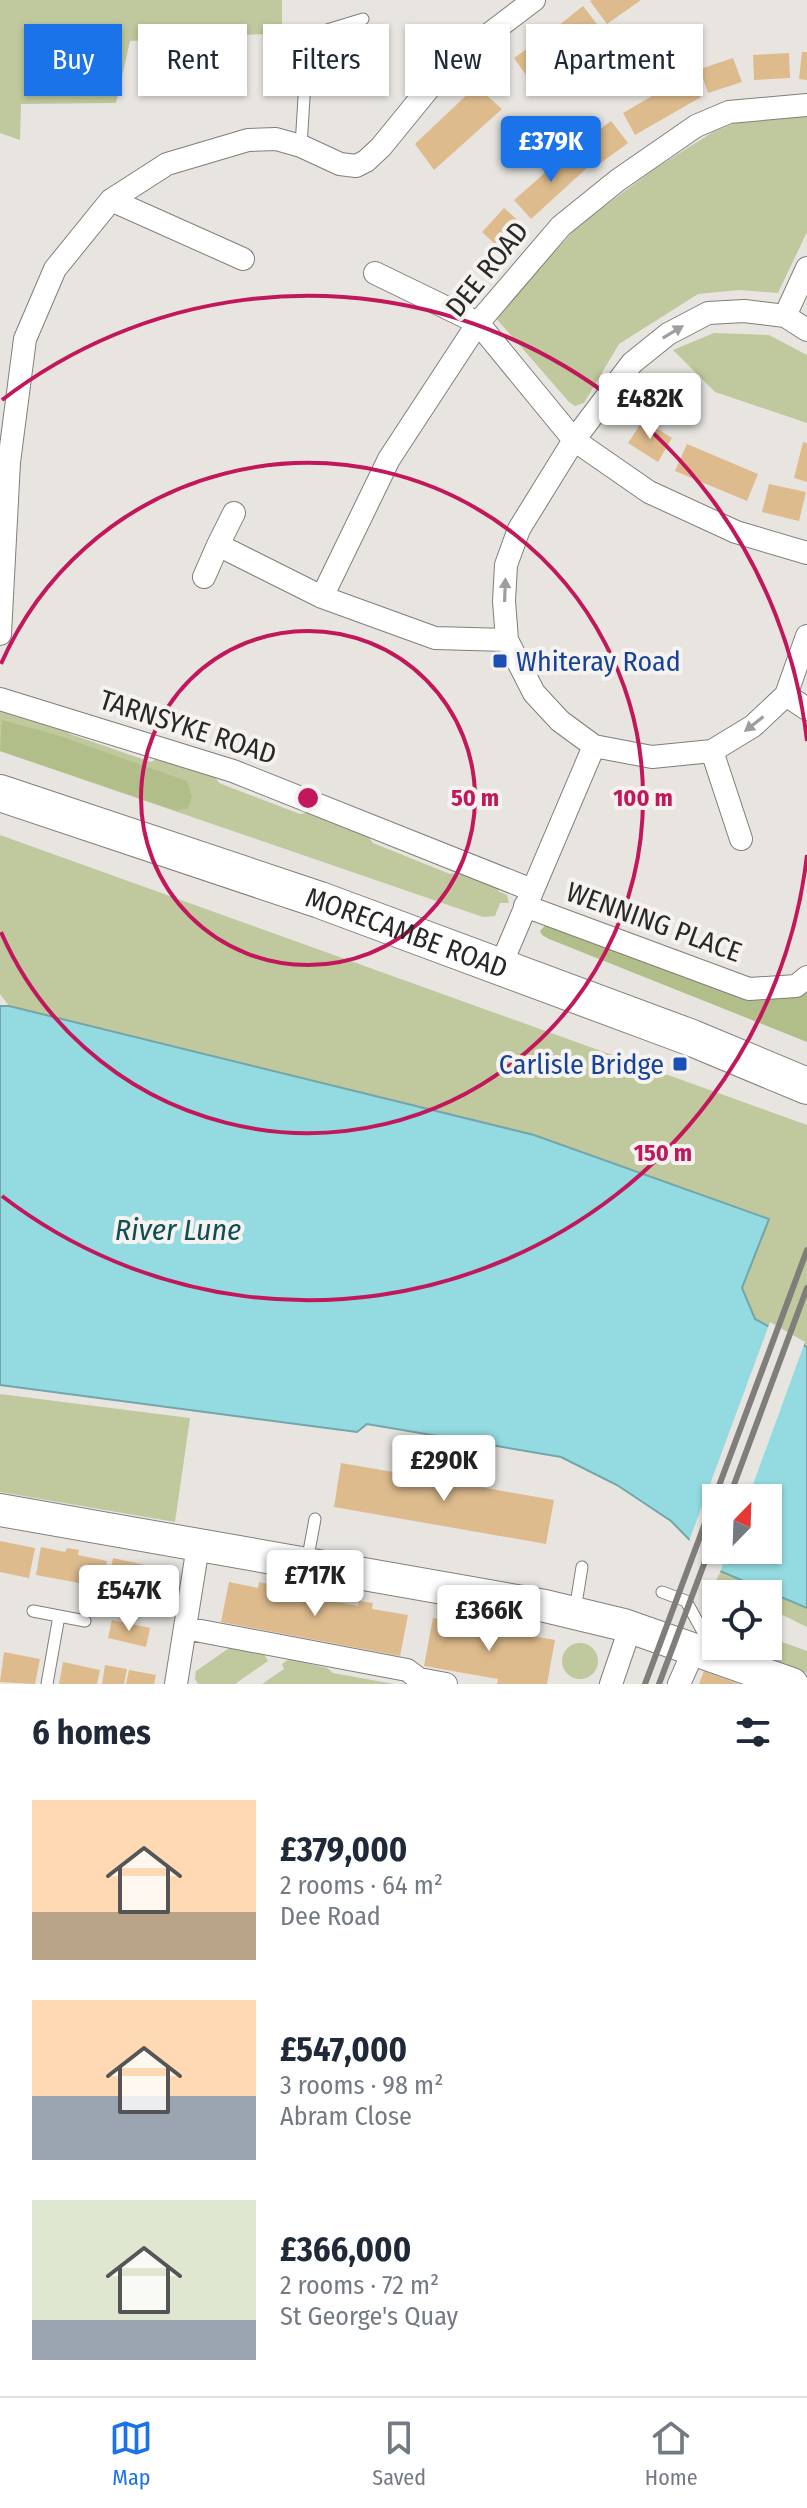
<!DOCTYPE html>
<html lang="en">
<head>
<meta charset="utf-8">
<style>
  :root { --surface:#fff; --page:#f6f6f7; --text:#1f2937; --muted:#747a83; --line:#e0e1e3; --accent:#1a73e8 }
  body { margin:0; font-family:"Fira Sans Condensed",sans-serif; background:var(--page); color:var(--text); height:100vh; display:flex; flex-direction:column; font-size:30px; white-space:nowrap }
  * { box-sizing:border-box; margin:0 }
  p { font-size:26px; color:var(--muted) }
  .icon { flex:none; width:44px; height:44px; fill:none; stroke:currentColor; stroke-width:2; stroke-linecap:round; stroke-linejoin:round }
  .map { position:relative; height:1684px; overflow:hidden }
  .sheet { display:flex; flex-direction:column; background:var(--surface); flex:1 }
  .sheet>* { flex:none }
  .hud { position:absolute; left:24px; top:24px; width:760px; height:72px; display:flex; gap:16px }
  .needle { width:52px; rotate:23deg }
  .tools { position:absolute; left:702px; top:1484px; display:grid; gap:16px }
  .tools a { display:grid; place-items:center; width:80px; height:80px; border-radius:0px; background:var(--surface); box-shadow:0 2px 6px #0004; font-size:40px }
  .price { position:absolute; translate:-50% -68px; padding:0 18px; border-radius:8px; background:#fff; color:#222; font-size:26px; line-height:52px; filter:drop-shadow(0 2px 4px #0008) }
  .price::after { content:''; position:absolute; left:50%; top:48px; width:24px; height:18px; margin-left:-12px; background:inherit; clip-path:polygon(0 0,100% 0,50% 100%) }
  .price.selected { background:var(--accent); color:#fff }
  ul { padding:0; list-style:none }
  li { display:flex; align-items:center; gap:24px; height:200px; padding:0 32px }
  li span { display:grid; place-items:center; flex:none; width:224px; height:160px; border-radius:0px; color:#555 }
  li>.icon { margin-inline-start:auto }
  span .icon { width:96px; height:96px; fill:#fffc; stroke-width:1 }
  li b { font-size:34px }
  h2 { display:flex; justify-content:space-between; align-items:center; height:96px; padding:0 32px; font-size:34px }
  .tag { padding:0 28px; border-radius:0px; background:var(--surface); box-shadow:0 2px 6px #0004; font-size:28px; line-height:72px }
  .tag.selected { background:var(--accent); color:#fff }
  .tab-bar { display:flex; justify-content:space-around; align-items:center; height:112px; border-top:2px solid var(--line); background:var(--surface); font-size:22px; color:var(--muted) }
  .tab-bar a { display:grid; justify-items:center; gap:4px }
  .tab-bar .selected { color:var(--accent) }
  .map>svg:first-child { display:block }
  .green { fill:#bfc99d }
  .forest { fill:#b2be89 }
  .water { fill:#93dbe1; stroke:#73a5a9; stroke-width:2; fill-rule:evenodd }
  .pier { fill:#e8e5e1 }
  .building { fill:#ddbb8d }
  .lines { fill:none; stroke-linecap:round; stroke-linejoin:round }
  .lane-casing { stroke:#817e7b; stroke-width:13 }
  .street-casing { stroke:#817e7b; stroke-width:24 }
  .secondary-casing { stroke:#817e7b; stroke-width:34 }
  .primary-casing { stroke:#817e7b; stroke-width:38 }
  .lane { stroke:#fff; stroke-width:11 }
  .street { stroke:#fff; stroke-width:22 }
  .secondary { stroke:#fff; stroke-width:32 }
  .primary { stroke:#fff; stroke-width:36 }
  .rail { stroke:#807e7b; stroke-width:6 }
  .oneway { fill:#9f9e9e }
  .ring { fill:none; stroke:#c2185b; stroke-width:4 }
  .transit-dot { fill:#1a4fb4; stroke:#f5f2ef; stroke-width:3 }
  .labels { text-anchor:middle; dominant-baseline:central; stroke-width:8; stroke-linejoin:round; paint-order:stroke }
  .street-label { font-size:28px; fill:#292827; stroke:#f5f2ef }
  .transit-label { font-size:28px; fill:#164399; stroke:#f5f2ef; text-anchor:start }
  .water-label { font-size:30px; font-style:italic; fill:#0d4f53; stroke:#f5f2ef }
  .centre { fill:#c2185b; stroke:#f5f2ef; stroke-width:4 }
  .ring-label { font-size:24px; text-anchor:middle; font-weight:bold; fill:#c2185b; stroke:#f5f2ef; stroke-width:8; stroke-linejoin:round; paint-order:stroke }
</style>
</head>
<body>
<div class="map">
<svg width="807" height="1684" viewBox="0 0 807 1684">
  <rect width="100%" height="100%" fill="#e8e5e1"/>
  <path class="green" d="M 0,0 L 282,0 L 282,33 L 130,41 L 116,103 L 21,104 L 20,140 L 0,133 Z
    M 788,116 L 807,117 L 807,232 L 778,293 L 739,290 L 698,294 L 619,344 L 584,403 L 575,406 L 569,402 L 495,317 L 578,226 L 656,168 L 713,132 L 740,121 Z
    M 714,333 L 769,335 L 807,355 L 807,423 L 715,392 L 673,350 Z
    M 0,707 L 57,724 L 70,734 L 151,762 L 162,756 L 212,772 L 219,783 L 300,814 L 315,811 L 363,830 L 373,843 L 450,874 L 463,871 L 501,886 L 498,891 L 507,895 L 509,903 L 500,903 L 495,916 L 483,917 L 0,751 Z
    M 0,835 L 807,1125 L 807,1347 L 755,1319 L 742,1288 L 769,1219 L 534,1135 L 9,1006 L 0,994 Z
    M 0,1394 L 190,1418 L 175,1522 L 0,1492 Z
    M 720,1571 L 807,1608 L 807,1627 L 768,1608 L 768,1594 L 733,1594 L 714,1587 Z
    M 768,1637 L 807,1651 L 807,1673 L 770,1659 L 771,1654 L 750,1646 L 768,1646 Z
    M562 1661a18 18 0 1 1 36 0a18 18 0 1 1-36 0Z
    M 229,1648 L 264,1654 L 268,1661 L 235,1684 L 198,1684 L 195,1679 L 196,1671 Z
    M 289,1659 L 327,1668 L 333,1673 L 394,1684 L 262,1684 L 284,1669 L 282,1664 Z"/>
  <path class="forest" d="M 2,720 L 57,735 L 187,781 L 192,797 L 188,808 L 177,811 L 0,751 Z
    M 547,923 L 753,997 L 807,980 L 807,1042 L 549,939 L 542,935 L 540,931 Z"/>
  <path class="water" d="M 0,1006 L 9,1006 L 534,1135 L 769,1219 L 742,1288 L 755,1319 L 807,1347 L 807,1608 L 720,1571 L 671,1521 L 617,1485 L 561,1457 L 367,1424 L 357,1432 L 0,1385 ZM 716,1498 L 768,1498 L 768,1550 L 716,1550 Z"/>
  <path class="pier" d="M 770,1322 L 805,1342 L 748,1498 L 716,1498 L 716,1550 L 728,1550 L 719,1575 L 688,1544 Z"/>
  <path class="building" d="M 592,0 L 641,0 L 607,24 L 590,1 Z
    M 583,6 L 600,28 L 571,52 L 553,30 Z
    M 547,35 L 565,57 L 531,82 L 514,58 Z
    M 802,52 L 807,52 L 807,80 L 799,79 Z
    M 789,53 L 790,78 L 754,80 L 753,55 Z
    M 733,58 L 742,82 L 708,93 L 700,69 Z
    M 688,75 L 701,97 L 635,135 L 623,113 Z
    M 476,86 L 502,109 L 434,170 L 415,144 Z
    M 611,121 L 628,143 L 598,165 L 582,143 Z
    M 572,149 L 588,167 L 531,219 L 514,200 Z
    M 504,208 L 522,224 L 500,249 L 482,232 Z
    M 657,373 L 682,389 L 661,420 L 637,404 Z
    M 643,420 L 672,438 L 658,462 L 628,443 Z
    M 803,442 L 807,443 L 807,482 L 794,478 Z
    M 687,444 L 758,474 L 747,501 L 675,471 Z
    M 769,484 L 806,492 L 799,521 L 762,512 Z
    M 341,1463 L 554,1500 L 546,1544 L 334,1507 Z
    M 0,1541 L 35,1548 L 29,1578 L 0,1572 Z
    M 41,1547 L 65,1552 L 67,1548 L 79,1550 L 78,1555 L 107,1561 L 101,1587 L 36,1575 Z
    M 113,1558 L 173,1571 L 167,1600 L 107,1588 Z
    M 229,1582 L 258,1588 L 259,1582 L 274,1585 L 273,1590 L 358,1606 L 359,1601 L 373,1603 L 372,1609 L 408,1615 L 400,1656 L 221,1622 Z
    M 433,1618 L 555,1640 L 547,1684 L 497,1684 L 498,1679 L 424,1666 Z
    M 112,1620 L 150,1628 L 146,1647 L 108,1638 Z
    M 4,1652 L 40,1659 L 35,1684 L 0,1682 Z
    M 63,1662 L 100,1670 L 97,1684 L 59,1684 Z
    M 105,1665 L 127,1669 L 124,1684 L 102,1684 Z
    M 129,1670 L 156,1675 L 154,1684 L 126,1684 Z
    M 704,1671 L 739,1684 L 699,1684 Z"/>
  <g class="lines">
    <defs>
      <path id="lane" d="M 301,146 L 307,49 L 314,34 L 363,19
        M 307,1562 L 315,1519
        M 662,1592 L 686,1601 L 713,1650
        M 575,1610 L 582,1567
        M 33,1611 L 85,1621
        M 47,1684 L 59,1616"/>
      <path id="street" d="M 111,200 L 243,259
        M 375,273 L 478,323 L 574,440 L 649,492 L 736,532 L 807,553
        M 785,316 L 807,268
        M 807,330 L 785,316 L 744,311 L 708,313 L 668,334 L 632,363 L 574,440 L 519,529 L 506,565 L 504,601 L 507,640 L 534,693 L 560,721 L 594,746 L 652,757 L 712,751 L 753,726 L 786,695 L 807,636
        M 234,513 L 218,545 L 322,597 L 435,638 L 507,640
        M 204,577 L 218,545
        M 322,597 L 389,459 L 478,323 L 561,226 L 618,180 L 696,126 L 729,112 L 807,105
        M 0,634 L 9,462 L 25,339 L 55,269 L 111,200 L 167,164 L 248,140 L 276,139 L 301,146 L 340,164 L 356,166 L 366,161 L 381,147 L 447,66 L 534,0
        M 786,695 L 807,709
        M 0,699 L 233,771 L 532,890
        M 712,751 L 741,839
        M 525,906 L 749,989 L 796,986 L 807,977
        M 500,967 L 594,746
        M 185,1628 L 407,1670 L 419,1679 L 446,1684
        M 176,1684 L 198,1546
        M 611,1684 L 625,1643
        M 679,1684 L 694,1650"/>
      <path id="secondary" d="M 0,1510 L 545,1606 L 624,1625 L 792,1684"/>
      <g id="primary">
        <path id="s1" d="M 0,793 L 320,900 L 692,1038 L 807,1086"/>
      </g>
    </defs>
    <use href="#lane" class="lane-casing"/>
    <use href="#street" class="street-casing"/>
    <use href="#secondary" class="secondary-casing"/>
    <use href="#primary" class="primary-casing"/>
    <use href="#lane" class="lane"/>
    <use href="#street" class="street"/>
    <use href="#secondary" class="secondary"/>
    <use href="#primary" class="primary"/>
    <path class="rail" d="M 729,1498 L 807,1288
      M 645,1684 L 807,1250
      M 659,1684 L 716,1532"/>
  </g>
  <defs><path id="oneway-solid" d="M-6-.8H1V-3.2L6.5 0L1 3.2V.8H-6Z" transform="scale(2)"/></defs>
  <g class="oneway">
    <use href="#oneway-solid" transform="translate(673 332) rotate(-31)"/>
    <use href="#oneway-solid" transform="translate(505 590) rotate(-88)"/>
    <use href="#oneway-solid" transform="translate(754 724) rotate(142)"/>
  </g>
  <g class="ring">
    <circle cx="308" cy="798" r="167"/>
    <path d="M1 664A335 335 0 1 1 1 932"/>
    <path d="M807 855A502 502 0 0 1 2 1196M2 400A502 502 0 0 1 807 741"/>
  </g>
  <g class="transit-dot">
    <rect x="492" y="653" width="16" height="16" rx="4"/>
    <rect x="672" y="1056" width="16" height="16" rx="4"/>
  </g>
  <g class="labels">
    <g class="street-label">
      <text transform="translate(487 269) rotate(-51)">DEE ROAD</text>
      <text transform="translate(188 727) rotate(18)">TARNSYKE ROAD</text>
      <text transform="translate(654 922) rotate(20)">WENNING PLACE</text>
      <text stroke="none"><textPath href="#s1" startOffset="430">MORECAMBE ROAD</textPath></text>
    </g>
    <g class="transit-label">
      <text x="516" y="661">Whiteray Road</text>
      <text x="664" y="1064" text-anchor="end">Carlisle Bridge</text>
    </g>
    <g class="water-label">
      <text x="178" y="1230">River Lune</text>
    </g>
  </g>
  <circle cx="308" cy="798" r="12" class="centre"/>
  <g class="ring-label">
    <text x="475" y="806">50 m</text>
    <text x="643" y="806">100 m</text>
    <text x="663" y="1161">150 m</text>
  </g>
</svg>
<div class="tools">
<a><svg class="needle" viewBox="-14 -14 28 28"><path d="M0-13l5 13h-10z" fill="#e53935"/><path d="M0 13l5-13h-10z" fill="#747a83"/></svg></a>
<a><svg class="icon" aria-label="locate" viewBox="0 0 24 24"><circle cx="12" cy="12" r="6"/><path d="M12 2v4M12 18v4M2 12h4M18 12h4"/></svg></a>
</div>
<b class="price selected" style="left:551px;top:184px">£379K</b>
<b class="price" style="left:650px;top:441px">£482K</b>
<b class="price" style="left:444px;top:1503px">£290K</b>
<b class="price" style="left:315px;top:1618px">£717K</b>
<b class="price" style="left:129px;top:1633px">£547K</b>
<b class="price" style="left:489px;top:1653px">£366K</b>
<div class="hud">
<a class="tag selected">Buy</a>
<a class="tag">Rent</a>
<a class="tag">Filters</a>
<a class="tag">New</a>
<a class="tag">Apartment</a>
</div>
</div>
<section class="sheet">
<h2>6 homes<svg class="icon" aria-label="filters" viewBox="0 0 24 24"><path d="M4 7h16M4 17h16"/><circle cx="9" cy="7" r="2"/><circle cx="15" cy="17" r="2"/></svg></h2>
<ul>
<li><span style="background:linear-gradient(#ffd9b3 70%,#b9a48a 0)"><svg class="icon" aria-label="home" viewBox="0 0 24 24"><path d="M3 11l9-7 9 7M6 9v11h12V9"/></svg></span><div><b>£379,000</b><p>2 rooms · 64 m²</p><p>Dee Road</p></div></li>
<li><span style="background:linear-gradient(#ffd9b3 60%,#9aa5b1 0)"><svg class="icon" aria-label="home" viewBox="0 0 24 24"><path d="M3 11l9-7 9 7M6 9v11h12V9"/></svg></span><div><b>£547,000</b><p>3 rooms · 98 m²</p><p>Abram Close</p></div></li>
<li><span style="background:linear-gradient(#dfe7d0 75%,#9aa5b1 0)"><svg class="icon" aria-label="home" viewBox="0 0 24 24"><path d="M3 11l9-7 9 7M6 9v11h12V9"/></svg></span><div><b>£366,000</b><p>2 rooms · 72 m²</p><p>St George's Quay</p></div></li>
</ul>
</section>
<nav class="tab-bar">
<a class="selected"><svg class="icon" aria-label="map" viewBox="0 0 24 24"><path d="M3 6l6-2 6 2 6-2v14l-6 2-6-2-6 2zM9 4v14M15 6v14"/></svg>Map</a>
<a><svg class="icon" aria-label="saved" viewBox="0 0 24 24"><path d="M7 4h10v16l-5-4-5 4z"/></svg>Saved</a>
<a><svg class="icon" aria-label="home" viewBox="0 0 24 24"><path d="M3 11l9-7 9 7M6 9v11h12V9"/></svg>Home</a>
</nav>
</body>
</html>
